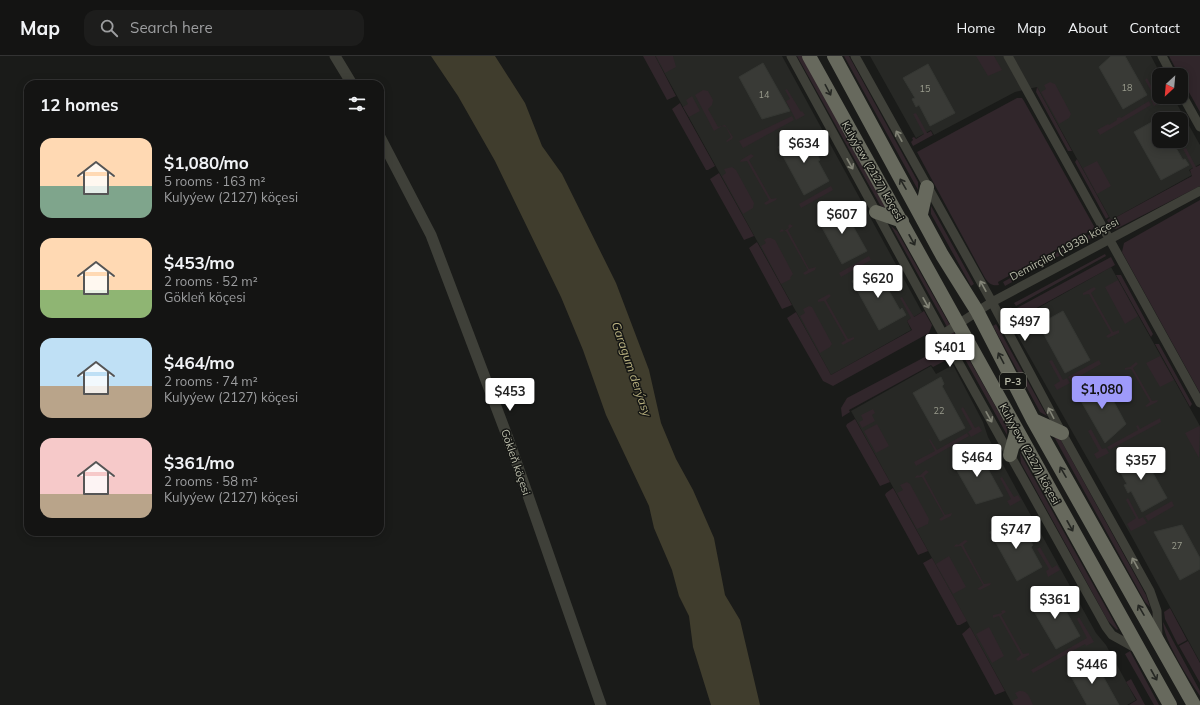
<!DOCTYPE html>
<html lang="en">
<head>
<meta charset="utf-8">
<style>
  :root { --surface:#141413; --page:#1d1d1c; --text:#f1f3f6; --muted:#9d9ea0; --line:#333; --accent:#9e9afa }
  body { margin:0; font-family:Mulish,sans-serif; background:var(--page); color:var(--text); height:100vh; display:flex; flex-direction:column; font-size:15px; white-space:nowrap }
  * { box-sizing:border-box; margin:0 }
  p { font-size:13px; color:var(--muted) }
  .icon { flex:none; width:22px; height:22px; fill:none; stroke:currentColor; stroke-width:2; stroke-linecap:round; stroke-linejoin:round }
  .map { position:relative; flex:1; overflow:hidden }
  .panel { position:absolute; left:24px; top:24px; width:360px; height:456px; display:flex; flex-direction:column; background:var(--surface); border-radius:12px; box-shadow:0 2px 10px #0003,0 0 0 1px var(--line) }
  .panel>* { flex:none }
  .needle { width:26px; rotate:206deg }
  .buttons { position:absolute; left:1152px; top:12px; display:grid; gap:8px }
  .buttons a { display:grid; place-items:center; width:36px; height:36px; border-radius:8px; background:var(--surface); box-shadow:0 2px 10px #0003,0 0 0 1px var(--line); font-size:20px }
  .price { position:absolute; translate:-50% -34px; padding:0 9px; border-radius:4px; background:#fff; color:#222; font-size:13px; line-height:26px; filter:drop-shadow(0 1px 2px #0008) }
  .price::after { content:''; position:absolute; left:50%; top:24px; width:12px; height:9px; margin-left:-6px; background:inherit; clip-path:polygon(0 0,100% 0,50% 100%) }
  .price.on { background:var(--accent); color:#111 }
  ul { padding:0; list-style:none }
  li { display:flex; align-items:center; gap:12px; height:100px; padding:0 16px }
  li span { display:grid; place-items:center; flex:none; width:112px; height:80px; border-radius:12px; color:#555 }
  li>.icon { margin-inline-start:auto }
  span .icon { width:48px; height:48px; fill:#fffc; stroke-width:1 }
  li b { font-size:17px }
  h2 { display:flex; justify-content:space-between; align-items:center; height:48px; padding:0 16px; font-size:17px }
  header { display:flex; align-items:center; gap:24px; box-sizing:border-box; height:56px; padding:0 20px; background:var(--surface); border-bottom:1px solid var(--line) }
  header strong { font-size:19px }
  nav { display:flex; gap:22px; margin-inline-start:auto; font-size:14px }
  .search { width:280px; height:36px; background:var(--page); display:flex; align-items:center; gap:10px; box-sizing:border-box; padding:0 14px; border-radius:12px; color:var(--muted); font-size:15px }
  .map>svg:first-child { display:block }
  .built { fill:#272825; fill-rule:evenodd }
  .green { fill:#31262b }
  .water { fill:#403d2d }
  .building { fill:#393a36; stroke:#353733 }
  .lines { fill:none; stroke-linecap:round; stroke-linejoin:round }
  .minor { stroke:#3f4039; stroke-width:9 }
  .tertiary { stroke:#3f4039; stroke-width:11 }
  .trunk { stroke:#67695d; stroke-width:14 }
  .oneway { stroke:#252723 }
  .oneway2 { stroke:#838477 }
  .labels { text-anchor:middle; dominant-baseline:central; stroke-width:3; stroke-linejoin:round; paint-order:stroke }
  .number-label { font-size:9px; fill:#9a9c8d }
  .shield { fill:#151614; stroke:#888a7d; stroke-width:1 }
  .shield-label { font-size:10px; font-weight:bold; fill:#babcaa }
  .street-label { font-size:11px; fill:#babcaa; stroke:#151614 }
  .water-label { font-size:12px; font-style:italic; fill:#b8b07f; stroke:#151614 }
</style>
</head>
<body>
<header>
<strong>Map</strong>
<div class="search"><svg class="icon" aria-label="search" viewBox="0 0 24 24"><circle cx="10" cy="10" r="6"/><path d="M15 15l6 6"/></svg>Search here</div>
<nav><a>Home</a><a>Map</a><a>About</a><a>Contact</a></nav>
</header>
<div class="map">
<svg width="1200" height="649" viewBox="0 0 1200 649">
  <rect width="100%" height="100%" fill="#1a1b19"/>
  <path class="built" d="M 655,0 L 782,0 L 922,256 L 907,265 L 911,274 L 831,319 Z
    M 870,0 L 1151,0 L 1161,19 L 1159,19 L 1159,41 L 1173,41 L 1200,89 L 1200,108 L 1189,114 L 1192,119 L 1111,164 L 1037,31 L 1015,36 L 934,79 L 931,74 L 916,82 ZM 1159,63 L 1181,63 L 1181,85 L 1159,85 Z
    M 1111,211 L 1200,370 L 1200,606 L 1132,481 L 1015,275 L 1035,263 L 1031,256 Z
    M 953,309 L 983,366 L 988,381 L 1019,438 L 1096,577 L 1106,589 L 1136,644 L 1127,649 L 1013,649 L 851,355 L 931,310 L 936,318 Z"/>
  <path class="green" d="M 643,0 L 655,0 L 676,40 L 667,44 L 666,42 Z
    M 656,0 L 673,0 L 676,11 L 665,17 Z
    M 797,0 L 802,0 L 887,153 L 880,149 Z
    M 844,0 L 849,0 L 918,126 L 918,134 Z
    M 976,0 L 994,0 L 1002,14 L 988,20 Z
    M 1169,0 L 1200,0 L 1200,56 L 1181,22 L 1181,19 L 1179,19 Z
    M 1147,22 L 1157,41 L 1165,41 L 1166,43 L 1154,50 L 1151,44 L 1155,42 L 1145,24 Z
    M 1050,26 L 1055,28 L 1071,58 L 1069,62 L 1059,68 L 1041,36 L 1046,33 L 1044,29 Z
    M 1037,31 L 1072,95 L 1068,95 L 1036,36 Z
    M 787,33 L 801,56 L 802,55 L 805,59 L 796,64 L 786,45 L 790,43 L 785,34 Z
    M 703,34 L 708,35 L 713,44 L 712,49 L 708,53 L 718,71 L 725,69 L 733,81 L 732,83 L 727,86 L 726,85 L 731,81 L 726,71 L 722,70 L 714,75 L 695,39 Z
    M 692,40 L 700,55 L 689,61 L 683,51 L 688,48 L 686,44 Z
    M 1017,42 L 1022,42 L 1024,45 L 1095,172 L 998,226 L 999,229 C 992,230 989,228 985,222 L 917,96 Z
    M 1149,45 L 1151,49 L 1100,79 L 1097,74 L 1108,68 L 1109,69 L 1117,64 L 1117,62 L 1120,61 L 1121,62 Z
    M 680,47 L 715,110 L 708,114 L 706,114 L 672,53 Z
    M 916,57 L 927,77 L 931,75 L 933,79 L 913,90 L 911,86 L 913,84 L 912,82 L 914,81 L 916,83 L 924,78 L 913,58 Z
    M 792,60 L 794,64 L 743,92 L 739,85 Z
    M 1186,92 L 1196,111 L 1200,109 L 1200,130 L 1116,173 L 1111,172 L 1107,164 L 1110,162 L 1111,164 L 1192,120 L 1190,114 L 1193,112 L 1183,93 Z
    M 751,98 L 754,100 L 749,104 L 771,143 L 777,142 L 776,144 L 766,149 L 764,147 L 769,144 L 747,105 L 740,106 L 741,104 Z
    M 1077,103 L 1109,161 L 1106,163 L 1075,106 Z
    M 1097,105 L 1111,130 L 1097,138 L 1083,112 Z
    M 732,111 L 736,114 L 754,147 L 753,152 L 743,158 L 722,120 L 726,117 L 724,113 Z
    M 719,117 L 754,180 L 744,184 L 710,123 Z
    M 831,130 L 833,134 L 801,152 L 799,148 Z
    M 1200,144 L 1200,337 L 1122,196 L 1124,187 Z
    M 931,150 L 974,228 L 971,230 L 931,158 Z
    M 790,168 L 793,170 L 788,174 L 809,213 L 816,211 L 815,214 L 805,219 L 803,217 L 808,214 L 786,175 L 779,176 L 782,173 L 784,175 L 789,172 L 788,170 Z
    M 891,170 L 897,175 L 1007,371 L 1007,379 Z
    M 1096,175 L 1098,177 L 1097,179 L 1005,230 L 1003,226 Z
    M 767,182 L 771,182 L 775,184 L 793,218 L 790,222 L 791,223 L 781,228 L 761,190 L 766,187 L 764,184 Z
    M 757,186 L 792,249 L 782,253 L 749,192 Z
    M 1105,198 L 1106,200 L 1016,250 L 1014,247 Z
    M 869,200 L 871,204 L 841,221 L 839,217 Z
    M 1111,201 L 1115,209 L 1031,255 L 1032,258 L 1012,269 L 1006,258 L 1008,253 L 1011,251 L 1013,254 Z
    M 1116,219 L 1121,219 L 1153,278 L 1151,281 Z
    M 1118,224 L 1138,260 L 1125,268 L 1105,231 Z
    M 1094,231 L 1096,233 L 1091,237 L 1113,276 L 1119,274 L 1119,277 L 1108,282 L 1106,280 L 1111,277 L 1089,238 L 1083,239 L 1083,237 Z
    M 829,238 L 831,240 L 826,244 L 848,283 L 854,281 L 854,283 L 843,289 L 841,287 L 846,284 L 824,245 L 818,246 L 818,244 Z
    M 902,241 L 914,261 L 924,255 L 932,269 L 929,277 L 833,330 L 823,325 L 787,262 L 796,256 L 831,319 L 912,274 L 907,265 L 911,262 L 900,242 Z
    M 809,250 L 812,251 L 832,288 L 830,291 L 820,297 L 800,260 L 805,257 L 803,253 Z
    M 996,268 L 1047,360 L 1040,356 L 993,270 Z
    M 1155,288 L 1159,288 L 1192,348 L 1190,351 Z
    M 940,293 L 946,295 L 950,302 L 933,311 L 931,309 L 849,354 L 850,356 L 842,361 L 841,352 L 847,342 Z
    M 1160,300 L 1174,324 L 1160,331 L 1146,307 Z
    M 1052,304 L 1063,324 L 1067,322 L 1070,327 L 1057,334 L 1054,329 L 1060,325 L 1049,305 Z
    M 1099,304 L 1101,308 L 1071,325 L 1068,321 Z
    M 1136,306 L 1138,308 L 1133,312 L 1152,345 L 1158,344 L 1157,346 L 1147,351 L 1145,350 L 1150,346 L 1131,313 L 1125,314 L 1125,312 L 1130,311 Z
    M 963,351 L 975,372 L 979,370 L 982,375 L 971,381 L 968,376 L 972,373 L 961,353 Z
    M 873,353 L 875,357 L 872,359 L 875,365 L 862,372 L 859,366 L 863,364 L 861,359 Z
    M 1160,362 L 1161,366 L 1109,394 L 1107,391 L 1138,374 L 1136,370 L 1138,369 L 1140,373 Z
    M 855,363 L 890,426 L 880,430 L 846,370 L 847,368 Z
    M 877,368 L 889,390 L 876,397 L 864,375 Z
    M 1199,370 L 1200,372 L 1199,402 L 1185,377 Z
    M 1091,373 L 1102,393 L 1106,392 L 1109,397 L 1097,403 L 1094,398 L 1099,395 L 1088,375 Z
    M 967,377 L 969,380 L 916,410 L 914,406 L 935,395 L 929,384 L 930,383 L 937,394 Z
    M 1052,377 L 1058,379 L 1146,539 L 1150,551 L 1145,546 Z
    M 1020,397 L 1118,573 L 1117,574 L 1108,565 L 1021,407 Z
    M 926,414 L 929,416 L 924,420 L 945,459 L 952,457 L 951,460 L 941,465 L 939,463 L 944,460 L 922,421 L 915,422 L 916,420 L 918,419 L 919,420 Z
    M 1002,421 L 1014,441 L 1018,439 L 1021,444 L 1010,450 L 1007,445 L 1011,443 L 1000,422 Z
    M 907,426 L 910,428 L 929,463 L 928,468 L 917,473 L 897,437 L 903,434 L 900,429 Z
    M 893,432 L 928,495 L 918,499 L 885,439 L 886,437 Z
    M 1128,442 L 1139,463 L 1143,461 L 1147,467 L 1131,475 L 1127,468 L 1136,462 L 1126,444 Z
    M 1172,445 L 1174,450 L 1148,465 L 1145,460 Z
    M 965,484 L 968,485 L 963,489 L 984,528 L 991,527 L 990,529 L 980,534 L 977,533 L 983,529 L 961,490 L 954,491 L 955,489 L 957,488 L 958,489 Z
    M 1040,491 L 1052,512 L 1057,509 L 1060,514 L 1048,521 L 1046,515 L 1049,513 L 1037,493 Z
    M 949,500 L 966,531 L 953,538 L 936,508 Z
    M 932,502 L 967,565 L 960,569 L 957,569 L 923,507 Z
    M 1170,552 L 1187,584 L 1178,589 L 1165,563 L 1164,556 Z
    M 1004,554 L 1006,556 L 1001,559 L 1023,598 L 1029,597 L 1029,599 L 1018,605 L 1016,603 L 1021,599 L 999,560 L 993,562 L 993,559 L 1002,557 L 1001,555 Z
    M 1079,561 L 1094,586 L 1086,590 L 1085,588 L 1033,617 L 1031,614 L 1087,582 L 1077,563 Z
    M 1163,566 L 1200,635 L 1200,640 C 1189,623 1164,585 1163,566 Z
    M 970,571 L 1005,635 L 995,639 L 962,578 Z
    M 989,571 L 1004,600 L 992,607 L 976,578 Z
    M 1188,585 L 1200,607 L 1200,627 L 1179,590 Z
    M 1130,595 L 1159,649 L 1154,649 L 1125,598 Z
    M 1131,623 L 1145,649 L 1129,649 L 1137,644 L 1126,626 Z
    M 1019,635 C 1028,634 1030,642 1033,649 L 1014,649 L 1012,645 L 1018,642 L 1015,637 Z"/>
  <path class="water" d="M 431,0 L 495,0 L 525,47 L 542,90 L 562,118 L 616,227 L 649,314 L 661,367 L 676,403 L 693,434 L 714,482 L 725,539 L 740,564 L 760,649 L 711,649 L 693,591 L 689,560 L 679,540 L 672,514 L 654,472 L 649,450 L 606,359 L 583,294 L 561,241 L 495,105 L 458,40 Z"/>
  <path class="building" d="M 1111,0 L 1125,0 L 1147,39 L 1123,53 L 1099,11 Z
    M 763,7 L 790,55 L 762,63 L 739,21 Z
    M 928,8 L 955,57 L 930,70 L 919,49 L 916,51 L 912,43 L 915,42 L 903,22 Z
    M 1159,62 L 1159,85 L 1172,85 L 1183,104 L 1185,103 L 1189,109 L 1161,124 L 1134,76 Z
    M 802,77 L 814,98 L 816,96 L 820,104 L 818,105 L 829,125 L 804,139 L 778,91 Z
    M 840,147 L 867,195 L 842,208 L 819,166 Z
    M 876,212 L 900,254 L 902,252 L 906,259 L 879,274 L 852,225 Z
    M 1063,255 L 1090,304 L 1065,317 L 1042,275 L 1039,277 L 1036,270 Z
    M 941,321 L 944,328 L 942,330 L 965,372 L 940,385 L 913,337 Z
    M 1102,324 L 1126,368 L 1105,387 L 1077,338 Z
    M 977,393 L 1003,440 L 976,448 L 952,406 Z
    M 1140,394 L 1167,442 L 1142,456 L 1131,435 L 1128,437 L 1124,429 L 1127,428 L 1116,408 Z
    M 1015,463 L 1027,483 L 1029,482 L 1033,489 L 1031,491 L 1042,511 L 1017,525 L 990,476 Z
    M 1182,469 L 1200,502 L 1200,513 L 1180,524 L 1154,476 Z
    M 1053,532 L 1080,580 L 1056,593 L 1032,552 Z
    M 1093,602 L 1119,649 L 1087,649 L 1068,615 Z"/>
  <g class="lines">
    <path class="minor" d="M 791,0 L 956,302 L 1106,571 L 1112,579 L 1139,594
      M 855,0 L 992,246 L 1062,377 L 1150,535 L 1157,555 L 1158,582
      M 1008,0 L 1200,347
      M 1162,0 L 1172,19
      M 1181,37 L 1200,71
      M 943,278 L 992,246 L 1200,135"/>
    <path class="tertiary" d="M 335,0 L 352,28
      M 380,81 L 431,179 L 509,385 L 601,649"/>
    <path class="trunk" d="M 809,0 L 1170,649
      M 834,0 L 942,199 L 977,255 L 1033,364 L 1194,649
      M 876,156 L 902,165
      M 921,158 L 927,131
      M 1033,364 L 1062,377
      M 1010,399 L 1017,374"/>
  </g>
  <defs><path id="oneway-shaft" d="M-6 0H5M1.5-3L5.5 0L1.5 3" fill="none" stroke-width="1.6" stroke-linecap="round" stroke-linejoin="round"/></defs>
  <g class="oneway">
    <use href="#oneway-shaft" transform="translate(828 34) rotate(62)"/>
    <use href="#oneway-shaft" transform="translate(903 128) rotate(-120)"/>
    <use href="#oneway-shaft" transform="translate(912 184) rotate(61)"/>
    <use href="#oneway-shaft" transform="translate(1001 302) rotate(-118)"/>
    <use href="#oneway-shaft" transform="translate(1063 416) rotate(-120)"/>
    <use href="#oneway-shaft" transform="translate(1070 470) rotate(61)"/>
    <use href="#oneway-shaft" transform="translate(1141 554) rotate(-120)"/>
    <use href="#oneway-shaft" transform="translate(1154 619) rotate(61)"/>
  </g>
  <g class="oneway2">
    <use href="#oneway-shaft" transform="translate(899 80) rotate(-119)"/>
    <use href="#oneway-shaft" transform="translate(850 108) rotate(61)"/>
    <use href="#oneway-shaft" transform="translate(983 230) rotate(-119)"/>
    <use href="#oneway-shaft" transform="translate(926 247) rotate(61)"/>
    <use href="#oneway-shaft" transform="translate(1051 357) rotate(-118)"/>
    <use href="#oneway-shaft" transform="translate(989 361) rotate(61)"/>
    <use href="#oneway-shaft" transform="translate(1135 507) rotate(-119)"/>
  </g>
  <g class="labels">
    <g class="number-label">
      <text x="1127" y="31">18</text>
      <text x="925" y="32">15</text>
      <text x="764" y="38">14</text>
      <text x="939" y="354">22</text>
      <text x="1177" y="489">27</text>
    </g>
    <rect class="shield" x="1000" y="317" width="26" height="16" rx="3"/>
    <g class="shield-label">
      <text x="1013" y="325">P-3</text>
    </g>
    <g class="street-label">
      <text transform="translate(873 115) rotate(60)">Kulyýew (2127) köçesi</text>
      <text transform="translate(1064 193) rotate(-28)">Demirçiler (1938) köçesi</text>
      <text transform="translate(1030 398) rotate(61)">Kulyýew (2127) köçesi</text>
      <text transform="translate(516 406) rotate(71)">Gökleň köçesi</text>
    </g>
    <g class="water-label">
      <text transform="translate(632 313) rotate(71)">Garagum derýasy</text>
    </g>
  </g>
</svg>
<div class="buttons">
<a><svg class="needle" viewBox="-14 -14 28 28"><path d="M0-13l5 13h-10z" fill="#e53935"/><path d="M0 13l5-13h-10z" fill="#9d9ea0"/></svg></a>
<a><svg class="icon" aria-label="layers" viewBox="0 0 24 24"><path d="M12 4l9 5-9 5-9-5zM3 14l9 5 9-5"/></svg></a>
</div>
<b class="price" style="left:804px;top:108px">$634</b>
<b class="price" style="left:842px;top:179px">$607</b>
<b class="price" style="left:878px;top:243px">$620</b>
<b class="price" style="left:1025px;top:286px">$497</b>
<b class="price" style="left:950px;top:312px">$401</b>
<b class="price on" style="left:1102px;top:354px">$1,080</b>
<b class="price" style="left:510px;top:356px">$453</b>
<b class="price" style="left:977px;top:422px">$464</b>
<b class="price" style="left:1141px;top:425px">$357</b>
<b class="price" style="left:1016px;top:494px">$747</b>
<b class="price" style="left:1055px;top:564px">$361</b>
<b class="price" style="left:1092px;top:629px">$446</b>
<section class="panel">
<h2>12 homes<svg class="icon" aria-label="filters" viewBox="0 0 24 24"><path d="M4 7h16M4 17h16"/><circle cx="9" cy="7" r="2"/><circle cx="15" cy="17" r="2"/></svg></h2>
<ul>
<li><span style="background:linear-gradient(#ffd9b3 60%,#7fa58c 0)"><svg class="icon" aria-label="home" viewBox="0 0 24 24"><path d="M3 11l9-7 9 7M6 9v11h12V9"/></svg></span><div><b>$1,080/mo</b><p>5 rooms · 163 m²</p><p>Kulyýew (2127) köçesi</p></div></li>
<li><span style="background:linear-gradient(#ffd9b3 65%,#8fb573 0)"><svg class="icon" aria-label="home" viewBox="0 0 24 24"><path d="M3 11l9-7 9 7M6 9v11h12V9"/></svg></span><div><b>$453/mo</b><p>2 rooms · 52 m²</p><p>Gökleň köçesi</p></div></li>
<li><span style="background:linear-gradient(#bfe0f5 60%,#b9a48a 0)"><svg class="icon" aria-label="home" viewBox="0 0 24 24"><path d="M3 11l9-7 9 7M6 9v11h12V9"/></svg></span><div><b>$464/mo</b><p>2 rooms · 74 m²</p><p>Kulyýew (2127) köçesi</p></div></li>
<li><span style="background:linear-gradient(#f6c9c9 70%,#b9a48a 0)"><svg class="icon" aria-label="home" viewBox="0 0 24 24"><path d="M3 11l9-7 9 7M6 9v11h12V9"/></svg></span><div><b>$361/mo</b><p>2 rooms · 58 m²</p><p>Kulyýew (2127) köçesi</p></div></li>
</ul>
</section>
</div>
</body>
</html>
